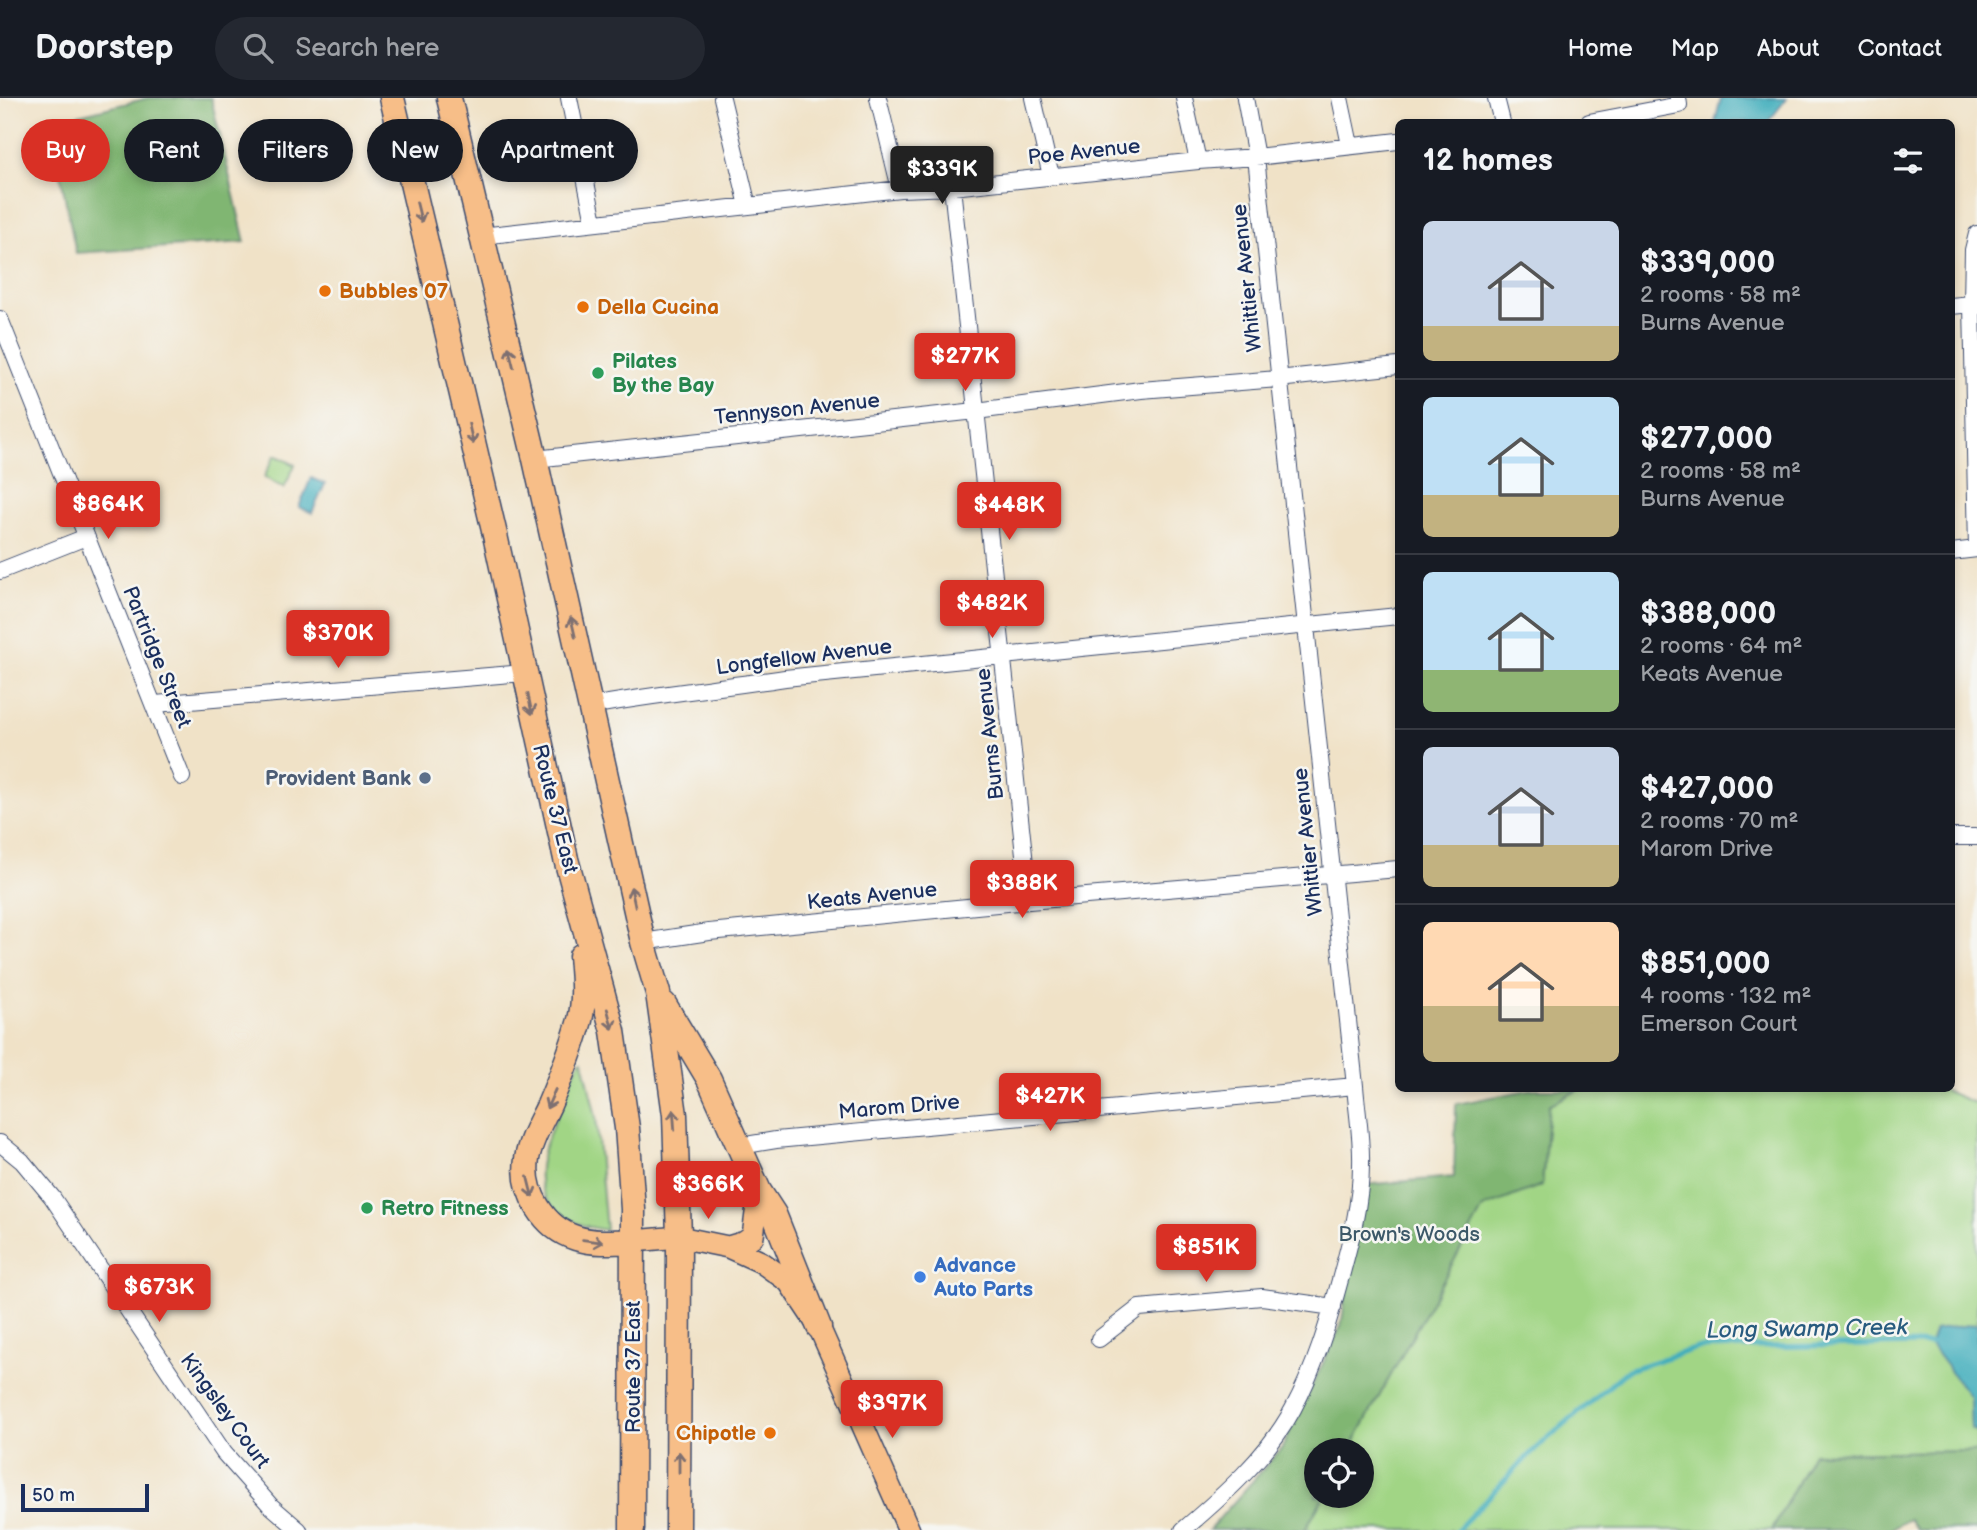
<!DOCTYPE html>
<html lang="en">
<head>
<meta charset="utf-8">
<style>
  :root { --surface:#171b24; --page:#242831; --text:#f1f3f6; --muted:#9ea1a6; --line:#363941; --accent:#d93025 }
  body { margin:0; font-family:"Balsamiq Sans",sans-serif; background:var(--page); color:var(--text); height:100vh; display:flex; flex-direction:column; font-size:26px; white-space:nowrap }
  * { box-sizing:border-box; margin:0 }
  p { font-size:23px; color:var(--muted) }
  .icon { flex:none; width:38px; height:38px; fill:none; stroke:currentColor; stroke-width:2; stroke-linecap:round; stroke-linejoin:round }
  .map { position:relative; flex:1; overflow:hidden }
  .panel { position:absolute; left:1395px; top:21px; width:560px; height:973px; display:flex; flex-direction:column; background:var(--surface); border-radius:10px; box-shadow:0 4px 10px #0003 }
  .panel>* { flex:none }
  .top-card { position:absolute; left:21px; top:21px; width:665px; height:63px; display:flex; gap:14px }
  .controls { position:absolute; left:1304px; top:1340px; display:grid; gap:14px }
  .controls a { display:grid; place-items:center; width:70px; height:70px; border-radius:50%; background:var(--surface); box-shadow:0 4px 10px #0003; font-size:35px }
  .scale { position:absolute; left:21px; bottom:18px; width:128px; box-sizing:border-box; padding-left:7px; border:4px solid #1b2f5e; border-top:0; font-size:19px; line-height:24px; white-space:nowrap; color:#1b2f5e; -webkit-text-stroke:5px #f6f6f2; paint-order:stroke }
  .price { position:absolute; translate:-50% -60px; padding:0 16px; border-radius:7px; background:var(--accent); color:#fff; font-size:23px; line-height:46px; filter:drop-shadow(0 2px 4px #0008) }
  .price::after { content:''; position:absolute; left:50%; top:42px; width:21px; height:16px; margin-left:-10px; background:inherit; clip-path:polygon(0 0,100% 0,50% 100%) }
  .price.selected { background:#222; color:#fff }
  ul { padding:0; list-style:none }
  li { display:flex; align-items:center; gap:21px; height:175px; padding:0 28px }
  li+li { border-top:2px solid var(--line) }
  li span { display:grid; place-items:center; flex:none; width:196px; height:140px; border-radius:10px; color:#555 }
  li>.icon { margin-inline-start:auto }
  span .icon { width:84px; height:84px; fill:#fffc; stroke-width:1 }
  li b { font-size:30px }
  h2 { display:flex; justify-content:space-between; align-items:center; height:84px; padding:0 28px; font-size:30px }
  .pill { padding:0 24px; border-radius:32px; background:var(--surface); box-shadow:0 4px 10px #0003; font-size:24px; line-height:63px }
  .pill.selected { background:var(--accent); color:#fff }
  header { display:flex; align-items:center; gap:42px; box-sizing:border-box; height:98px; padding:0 35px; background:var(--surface); border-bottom:2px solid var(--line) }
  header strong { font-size:33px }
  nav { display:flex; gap:38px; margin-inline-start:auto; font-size:24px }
  .search { width:490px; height:63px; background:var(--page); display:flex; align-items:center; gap:18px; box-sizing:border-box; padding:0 24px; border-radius:38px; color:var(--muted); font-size:26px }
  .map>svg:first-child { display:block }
  .green { fill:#a1d585; stroke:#5e8272; stroke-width:2 }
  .forest { fill:#80b672; stroke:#4e7268; stroke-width:2 }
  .water { fill:#3fadbc; stroke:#2d6e8d; stroke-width:2 }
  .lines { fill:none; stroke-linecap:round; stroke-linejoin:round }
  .stream { stroke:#3fadbc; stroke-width:5 }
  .minor-casing { stroke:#3b4a6e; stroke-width:18 }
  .major-casing { stroke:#3b4a6e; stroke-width:24 }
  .highway-casing { stroke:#3b4a6e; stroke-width:27 }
  .minor { stroke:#fff; stroke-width:16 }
  .major { stroke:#f7be88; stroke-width:21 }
  .highway { stroke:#f7be88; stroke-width:24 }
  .oneway { stroke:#7e6f71 }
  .food-dot { fill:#e8710a; stroke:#f6f6f2; stroke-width:2.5 }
  .leisure-dot { fill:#2e9e5b; stroke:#f6f6f2; stroke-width:2.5 }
  .service-dot { fill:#5c6f8a; stroke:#f6f6f2; stroke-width:2.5 }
  .shop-dot { fill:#3f7fe0; stroke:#f6f6f2; stroke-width:2.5 }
  .labels { text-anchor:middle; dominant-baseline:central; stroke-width:5; stroke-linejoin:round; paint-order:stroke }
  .street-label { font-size:21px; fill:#1b2f5e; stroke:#f6f6f2 }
  .food-label { font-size:21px; font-weight:bold; fill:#c56008; stroke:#f6f6f2; text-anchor:start }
  .leisure-label { font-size:21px; font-weight:bold; fill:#27864d; stroke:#f6f6f2; text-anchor:start }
  .service-label { font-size:21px; font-weight:bold; fill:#4e5e75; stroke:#f6f6f2; text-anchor:end }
  .park-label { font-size:21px; fill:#3c5868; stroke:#f6f6f2 }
  .shop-label { font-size:21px; font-weight:bold; fill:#366cbe; stroke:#f6f6f2; text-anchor:start }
  .water-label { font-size:23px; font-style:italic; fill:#285b7f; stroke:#f6f6f2 }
</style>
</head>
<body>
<header>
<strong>Doorstep</strong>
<div class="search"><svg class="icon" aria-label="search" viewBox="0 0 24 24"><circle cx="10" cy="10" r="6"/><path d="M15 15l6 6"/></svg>Search here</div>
<nav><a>Home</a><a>Map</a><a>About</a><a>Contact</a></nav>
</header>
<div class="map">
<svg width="1977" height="1432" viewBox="0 0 1977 1432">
  <rect width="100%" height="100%" fill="#f6f6f2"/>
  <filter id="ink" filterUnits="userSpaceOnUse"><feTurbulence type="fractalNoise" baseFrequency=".0143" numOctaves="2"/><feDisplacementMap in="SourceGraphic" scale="14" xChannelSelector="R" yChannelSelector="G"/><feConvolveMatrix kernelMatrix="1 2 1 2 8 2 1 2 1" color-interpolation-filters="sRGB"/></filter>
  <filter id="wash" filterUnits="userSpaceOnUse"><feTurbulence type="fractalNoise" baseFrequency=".00686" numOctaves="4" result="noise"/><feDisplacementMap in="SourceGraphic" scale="28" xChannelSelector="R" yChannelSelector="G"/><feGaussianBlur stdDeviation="1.57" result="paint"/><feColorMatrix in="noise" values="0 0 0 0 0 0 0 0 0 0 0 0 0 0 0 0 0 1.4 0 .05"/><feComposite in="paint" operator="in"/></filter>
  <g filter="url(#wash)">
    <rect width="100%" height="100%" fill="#f0e2c7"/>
    <path class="green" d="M 275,357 L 295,367 L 284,390 L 264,379 Z
      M 581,962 L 583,962 L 596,1019 L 606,1132 C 566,1127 530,1104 542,1058 C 545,1044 552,1030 557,1017 C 564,998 570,979 581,962 Z
      M 1580,990 L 1938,990 L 1977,1006 L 1977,1226 L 1935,1232 L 1930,1246 L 1970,1299 L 1971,1331 L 1977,1334 L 1977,1353 L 1813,1355 L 1772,1432 L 1305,1432 L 1324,1398 L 1362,1398 L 1362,1353 L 1349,1353 L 1483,1109 L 1542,1087 L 1549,1007 Z"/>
    <path class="forest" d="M 148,0 L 211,0 L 245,144 L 76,155 L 50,24 Z
      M 1533,991 L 1580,991 L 1549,1007 L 1542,1087 L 1483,1110 L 1349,1353 L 1316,1353 L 1316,1398 L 1324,1398 L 1305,1432 L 1209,1432 L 1282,1350 L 1341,1228 L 1363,1087 L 1454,1079 L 1456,1006 Z
      M 1977,1353 L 1977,1432 L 1917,1432 L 1909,1421 L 1890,1432 L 1772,1432 L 1813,1355 Z"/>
    <path class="water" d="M 1721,0 L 1787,0 L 1768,24 L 1715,24 Z
      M 311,380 L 325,386 L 312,415 L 299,409 Z
      M 1977,1226 L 1977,1334 L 1971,1331 L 1970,1299 L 1930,1246 L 1935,1232 Z"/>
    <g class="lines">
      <path class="stream" d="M 1457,1432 L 1533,1353 L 1628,1272 L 1697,1250 L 1930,1246"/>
    </g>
  </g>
  <g filter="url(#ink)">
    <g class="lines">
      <defs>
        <path id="minor" d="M 569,0 L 594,124
          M 722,0 L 748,108
          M 878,0 L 900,91
          M 1033,0 L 1051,78
          M 1184,0 L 1198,63
          M 1340,0 L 1350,47
          M 1496,0 L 1502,24
          M 1589,24 L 1679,7 L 1678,0
          M 952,89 L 1029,803
          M 481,138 L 900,91 L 952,89 L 1198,63 L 1256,59 L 1398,43
          M 1951,208 L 1972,206 L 1977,209
          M 0,221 L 182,679
          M 535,361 L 976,313 L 1141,292 L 1278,281 L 1398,268
          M 1977,451 L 1972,206 L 1973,152 L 1977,136
          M 1951,454 L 1977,451
          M 0,473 L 86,439
          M 155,606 L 524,575
          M 591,608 C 655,596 720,590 785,580 L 1398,518
          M 1951,739 L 1977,739
          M 643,844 L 709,834 L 1029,803 L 1398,771
          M 0,1045 L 22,1063 L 52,1099 L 224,1355 L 270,1407 L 299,1432
          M 740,1048 L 776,1042 L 1355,988
          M 1099,1241 L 1139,1210 L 1262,1199 L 1333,1209
          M 1183,1432 C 1223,1398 1268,1358 1293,1311 C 1315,1270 1328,1226 1340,1182 C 1350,1145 1361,1106 1361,1067 C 1362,1041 1357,1014 1355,988 L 1256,59 L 1245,0"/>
        <path id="major" d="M 634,1143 L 679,1139 L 728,1149 L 761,1164 L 789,1184 L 819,1229 L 909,1432
          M 728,1149 L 745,1144 L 753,1138 L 759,1093"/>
        <path id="highway" d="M 392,0 L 495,437 L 566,761 L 613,933 L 627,1030 L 633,1111 L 632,1432
          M 449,0 L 535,361 L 643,844 L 658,895 L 675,1017 L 679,1139 L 678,1432
          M 581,858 C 583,880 585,901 580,922 C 572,951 561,979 549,1007 C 541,1024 530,1042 527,1061 C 522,1094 544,1130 576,1140 C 595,1146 615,1144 634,1143
          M 664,906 L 709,981 L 759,1093 L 774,1116 L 819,1229"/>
      </defs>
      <use href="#minor" class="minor-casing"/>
      <use href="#major" class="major-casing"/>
      <use href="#highway" class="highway-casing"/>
      <use href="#minor" class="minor"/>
      <use href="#major" class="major"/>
      <use href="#highway" class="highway"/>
    </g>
    <defs><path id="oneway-shaft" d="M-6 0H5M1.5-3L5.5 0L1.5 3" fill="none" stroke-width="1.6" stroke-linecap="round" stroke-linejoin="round" transform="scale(1.75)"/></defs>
    <g class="oneway">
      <use href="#oneway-shaft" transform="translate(419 114) rotate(76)"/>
      <use href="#oneway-shaft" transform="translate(511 259) rotate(-104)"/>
      <use href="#oneway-shaft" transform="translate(471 336) rotate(77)"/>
      <use href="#oneway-shaft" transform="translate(573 529) rotate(-103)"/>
      <use href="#oneway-shaft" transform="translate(530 606) rotate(78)"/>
      <use href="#oneway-shaft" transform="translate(633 799) rotate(-102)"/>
      <use href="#oneway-shaft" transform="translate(610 921) rotate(75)"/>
      <use href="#oneway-shaft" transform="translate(551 1001) rotate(114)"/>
      <use href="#oneway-shaft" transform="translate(674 1022) rotate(-94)"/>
      <use href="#oneway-shaft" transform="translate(530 1089) rotate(76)"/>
      <use href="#oneway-shaft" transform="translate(593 1143) rotate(8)"/>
      <use href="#oneway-shaft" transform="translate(679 1364) rotate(-90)"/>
    </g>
  </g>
  <g class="food-dot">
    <circle cx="325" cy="193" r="7"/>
    <circle cx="583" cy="209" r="7"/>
    <circle cx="770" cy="1335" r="7"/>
  </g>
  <g class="leisure-dot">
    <circle cx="598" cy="275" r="7"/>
    <circle cx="367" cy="1110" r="7"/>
  </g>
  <circle class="service-dot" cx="425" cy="680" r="7"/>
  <circle class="shop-dot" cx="920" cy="1179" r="7"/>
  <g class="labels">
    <g class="street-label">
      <text transform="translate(1084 54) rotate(-6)">Poe Avenue</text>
      <text transform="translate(1247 180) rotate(-96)">Whittier Avenue</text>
      <text transform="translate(797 311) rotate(-6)">Tennyson Avenue</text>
      <text transform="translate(157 559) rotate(68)">Partridge Street</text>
      <text transform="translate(804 559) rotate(-7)">Longfellow Avenue</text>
      <text transform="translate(990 636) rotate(-96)">Burns Avenue</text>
      <text transform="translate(555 711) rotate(76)">Route 37 East</text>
      <text transform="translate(1308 744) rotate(-96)">Whittier Avenue</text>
      <text transform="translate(872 798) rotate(-6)">Keats Avenue</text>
      <text transform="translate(899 1009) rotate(-5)">Marom Drive</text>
      <text transform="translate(633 1269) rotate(-90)">Route 37 East</text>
      <text transform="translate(225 1313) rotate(54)">Kingsley Court</text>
    </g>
    <g class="food-label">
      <text x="339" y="193">Bubbles 07</text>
      <text x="597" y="209">Della Cucina</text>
      <text x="756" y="1335" text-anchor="end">Chipotle</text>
    </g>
    <g class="leisure-label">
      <text x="612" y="263">Pilates<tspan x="612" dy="24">By the Bay</tspan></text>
      <text x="381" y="1110">Retro Fitness</text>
    </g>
    <g class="service-label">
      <text x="411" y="680">Provident Bank</text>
    </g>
    <g class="park-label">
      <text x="1409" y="1136">Brown's Woods</text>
    </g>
    <g class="shop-label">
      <text x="934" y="1167">Advance<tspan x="934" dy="24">Auto Parts</tspan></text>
    </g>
    <g class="water-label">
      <text transform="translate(1807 1231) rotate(-1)">Long Swamp Creek</text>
    </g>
  </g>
</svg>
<div class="controls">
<a><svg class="icon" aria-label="locate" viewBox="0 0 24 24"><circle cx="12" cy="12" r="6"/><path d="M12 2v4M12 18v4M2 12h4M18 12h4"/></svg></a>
</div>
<div class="scale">50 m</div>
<b class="price selected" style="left:942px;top:108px">$339K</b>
<b class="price" style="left:965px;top:295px">$277K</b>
<b class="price" style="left:108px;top:443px">$864K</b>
<b class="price" style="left:1009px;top:444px">$448K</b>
<b class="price" style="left:992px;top:542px">$482K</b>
<b class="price" style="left:338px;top:572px">$370K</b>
<b class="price" style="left:1022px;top:822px">$388K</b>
<b class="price" style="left:1050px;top:1035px">$427K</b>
<b class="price" style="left:708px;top:1123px">$366K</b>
<b class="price" style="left:1206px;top:1186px">$851K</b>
<b class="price" style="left:159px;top:1226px">$673K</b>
<b class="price" style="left:892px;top:1342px">$397K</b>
<div class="top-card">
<a class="pill selected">Buy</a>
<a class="pill">Rent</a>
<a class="pill">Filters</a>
<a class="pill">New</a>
<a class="pill">Apartment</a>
</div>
<section class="panel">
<h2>12 homes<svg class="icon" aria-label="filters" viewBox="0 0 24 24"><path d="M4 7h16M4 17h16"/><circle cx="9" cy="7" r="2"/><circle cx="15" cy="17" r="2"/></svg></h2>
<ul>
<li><span style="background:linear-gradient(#c9d6e8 75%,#c2b280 0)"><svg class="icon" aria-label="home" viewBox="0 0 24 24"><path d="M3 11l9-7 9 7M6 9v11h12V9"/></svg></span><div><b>$339,000</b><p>2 rooms · 58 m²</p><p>Burns Avenue</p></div></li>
<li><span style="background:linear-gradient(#bfe0f5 70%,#c2b280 0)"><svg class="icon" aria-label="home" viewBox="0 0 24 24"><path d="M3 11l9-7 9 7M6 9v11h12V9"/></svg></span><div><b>$277,000</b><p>2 rooms · 58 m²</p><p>Burns Avenue</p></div></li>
<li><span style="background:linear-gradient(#bfe0f5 70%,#8fb573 0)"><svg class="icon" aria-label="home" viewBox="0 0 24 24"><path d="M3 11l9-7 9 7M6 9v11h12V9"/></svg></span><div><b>$388,000</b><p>2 rooms · 64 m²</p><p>Keats Avenue</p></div></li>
<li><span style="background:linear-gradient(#c9d6e8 70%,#c2b280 0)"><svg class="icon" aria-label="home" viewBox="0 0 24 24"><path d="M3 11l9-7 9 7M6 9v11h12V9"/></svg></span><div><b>$427,000</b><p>2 rooms · 70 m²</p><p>Marom Drive</p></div></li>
<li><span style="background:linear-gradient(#ffd9b3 60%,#c2b280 0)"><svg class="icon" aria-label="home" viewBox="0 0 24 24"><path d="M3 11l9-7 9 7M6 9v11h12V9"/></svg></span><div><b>$851,000</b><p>4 rooms · 132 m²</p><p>Emerson Court</p></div></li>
</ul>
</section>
</div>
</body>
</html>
